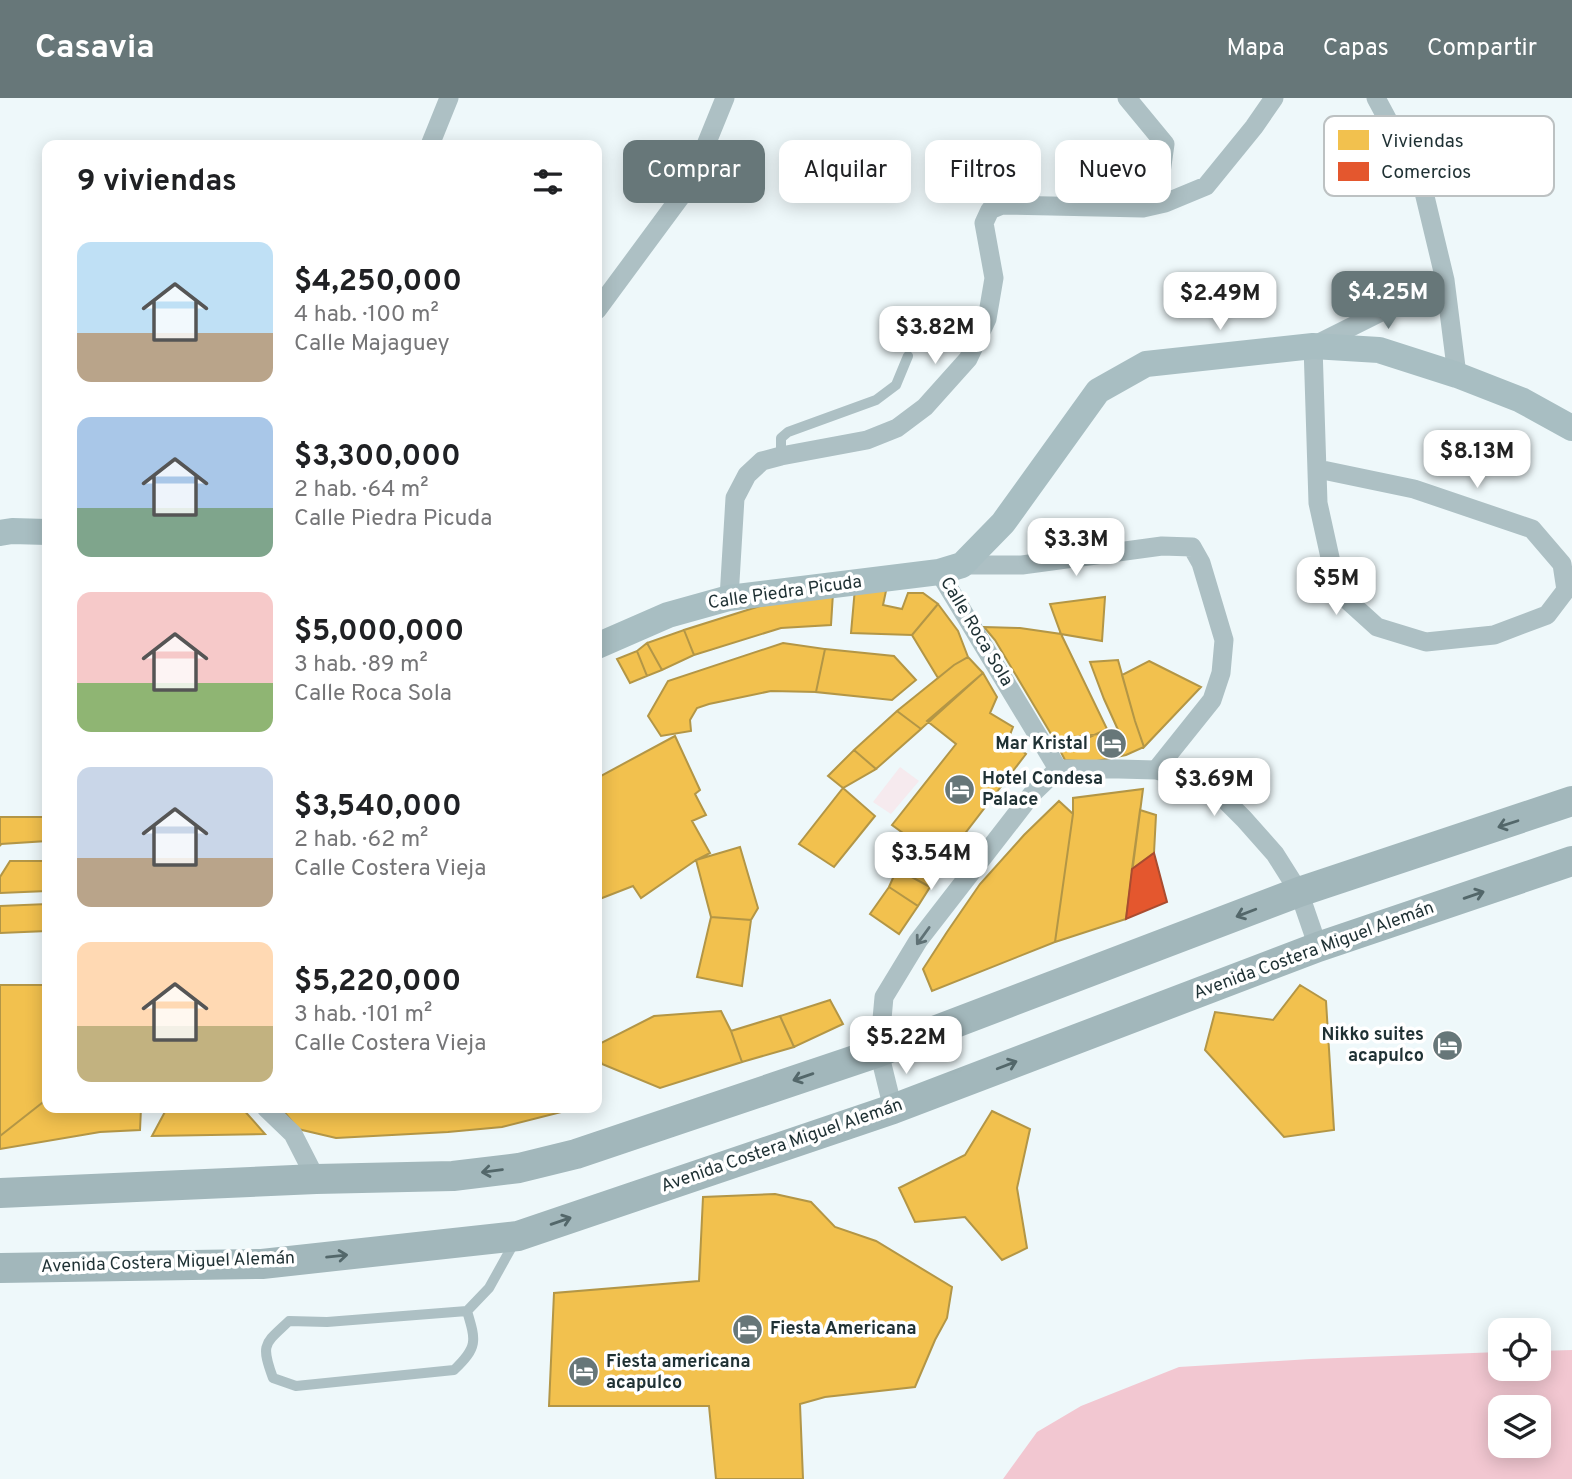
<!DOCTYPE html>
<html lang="es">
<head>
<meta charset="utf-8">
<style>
  :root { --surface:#fff; --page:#f6f6f6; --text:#202124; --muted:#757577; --accent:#677779 }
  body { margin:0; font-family:Overpass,sans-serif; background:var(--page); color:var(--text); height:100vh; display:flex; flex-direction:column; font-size:26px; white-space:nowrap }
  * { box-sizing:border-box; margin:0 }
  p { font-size:23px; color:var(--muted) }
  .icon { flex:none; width:38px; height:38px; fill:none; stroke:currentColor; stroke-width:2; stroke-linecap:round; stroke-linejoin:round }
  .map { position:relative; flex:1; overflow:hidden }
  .sheet { position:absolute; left:42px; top:42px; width:560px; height:973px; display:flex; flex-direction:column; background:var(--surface); border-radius:14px; box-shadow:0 4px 18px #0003 }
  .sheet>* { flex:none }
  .hud { position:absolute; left:623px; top:42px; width:665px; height:63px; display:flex; gap:14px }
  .controls { position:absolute; left:1488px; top:1220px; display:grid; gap:14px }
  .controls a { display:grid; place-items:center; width:63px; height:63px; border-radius:14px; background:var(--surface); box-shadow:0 4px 18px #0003; font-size:35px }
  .price { position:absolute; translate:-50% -60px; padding:0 16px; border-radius:14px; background:#fff; color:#222; font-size:23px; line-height:46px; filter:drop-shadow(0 2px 4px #0008) }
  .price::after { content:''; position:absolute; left:50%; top:42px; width:21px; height:16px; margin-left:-10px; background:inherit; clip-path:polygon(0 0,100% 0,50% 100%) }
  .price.active { background:var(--accent); color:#fff }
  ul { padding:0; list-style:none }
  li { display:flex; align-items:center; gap:21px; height:175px; padding:0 35px }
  li span { display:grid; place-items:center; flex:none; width:196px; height:140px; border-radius:14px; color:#555 }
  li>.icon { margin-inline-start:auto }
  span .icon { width:84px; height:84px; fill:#fffc; stroke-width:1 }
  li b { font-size:30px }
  h2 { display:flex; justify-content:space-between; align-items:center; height:84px; padding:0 35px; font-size:30px }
  .chip { padding:0 24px; border-radius:14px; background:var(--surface); box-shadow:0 4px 18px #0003; font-size:24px; line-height:63px }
  .chip.active { background:var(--accent); color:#fff }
  header { display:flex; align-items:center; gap:42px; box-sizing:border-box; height:98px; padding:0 35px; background:var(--accent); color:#fff }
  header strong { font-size:33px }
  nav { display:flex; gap:38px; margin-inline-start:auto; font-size:24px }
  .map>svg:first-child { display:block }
  .green { fill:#f6eaee }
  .water { fill:#f2c7d1; fill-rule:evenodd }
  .homes { fill:#f2c14e; stroke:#b39646; stroke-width:2 }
  .shops { fill:#e4572e; stroke:#a94c30; stroke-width:2 }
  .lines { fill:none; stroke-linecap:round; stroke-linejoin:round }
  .service { stroke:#adc0c4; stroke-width:10 }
  .minor { stroke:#adc0c4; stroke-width:19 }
  .secondary { stroke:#a8bec2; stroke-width:26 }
  .primary { stroke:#a2b7bb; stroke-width:30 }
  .oneway { stroke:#53676a }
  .oneway2 { stroke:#5f7175 }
  .labels { text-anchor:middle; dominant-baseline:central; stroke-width:7; stroke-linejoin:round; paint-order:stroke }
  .street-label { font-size:18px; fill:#1f3134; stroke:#fff }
  .poi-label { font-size:18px; font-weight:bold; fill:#1f3134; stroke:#fff; text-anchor:start }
  .key { fill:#fff; stroke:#bcc1c2; stroke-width:2 }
  .key-label { font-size:19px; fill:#1f3134 }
</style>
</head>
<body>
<header>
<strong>Casavia</strong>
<nav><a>Mapa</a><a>Capas</a><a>Compartir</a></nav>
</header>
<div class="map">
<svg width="1572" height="1381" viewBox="0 0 1572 1381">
  <rect width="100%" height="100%" fill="#eef8fa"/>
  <path class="green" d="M 900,669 L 919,683 L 891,716 L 873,704 Z"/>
  <path class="water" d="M 1572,1252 L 1572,1381 L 1003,1381 L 1037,1334 L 1081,1308 L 1179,1269 L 1311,1261 L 1500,1254 L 1500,1270 L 1538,1270 L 1538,1253 ZM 1500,1309 L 1538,1309 L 1538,1348 L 1500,1348 Z"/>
  <path class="homes" d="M 855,490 L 886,493 L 883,507 L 902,511 L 908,495 L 923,495 L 938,506 L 912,537 L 851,535 Z
    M 833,495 L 831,527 L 781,530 L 694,557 L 684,532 L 760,508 Z
    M 1105,499 L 1102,543 L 1061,536 L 1050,506 Z
    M 938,506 L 958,533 L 968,559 L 954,567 L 938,580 L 912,537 Z
    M 984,529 L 1020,530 L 1061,536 L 1107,631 L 1090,639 L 1054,641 L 995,542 Z
    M 684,532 L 694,557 L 662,572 L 647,545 Z
    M 647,545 L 662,572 L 647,578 L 637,553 Z
    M 783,545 L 825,551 L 816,594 L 771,593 L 709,606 L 697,610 L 690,622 L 691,633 L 661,638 L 648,618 L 668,583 Z
    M 825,551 L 894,558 L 916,582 L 892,602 L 816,594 Z
    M 637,553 L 647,578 L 630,585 L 617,561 Z
    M 968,559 L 983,575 L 921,631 L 897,613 L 954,567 Z
    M 1118,562 L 1135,623 L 1144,649 L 1126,657 L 1092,664 L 1065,662 L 1054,641 L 1119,634 L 1104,601 L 1090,564 Z
    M 1149,563 L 1201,589 L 1144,649 L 1135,623 L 1122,577 Z
    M 983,575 L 997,599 L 990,615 L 1013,629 L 1008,642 L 1026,656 L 943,764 L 892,727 L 956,646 L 927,623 Z
    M 897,613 L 921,631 L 876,671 L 854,652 Z
    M 675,638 L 700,692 L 695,696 L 706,717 L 692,723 L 710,755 L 696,762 L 641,800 L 633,788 L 597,802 L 597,680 Z
    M 854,652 L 876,671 L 843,690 L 828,678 Z
    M 843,690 L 875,718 L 834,769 L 799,746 Z
    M 1143,691 L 1126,821 L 1055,844 L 1073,716 L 1073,700 Z
    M 1059,703 L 1073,716 L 1055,844 L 932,893 L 923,871 L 947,834 L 980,786 L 1024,737 Z
    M 1140,712 L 1156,717 L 1154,755 L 1132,771 Z
    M 0,719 L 47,719 L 47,743 L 1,746 L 0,748 Z
    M 915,745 L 943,764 L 930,789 L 897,771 Z
    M 740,749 L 758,810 L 751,822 L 711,819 L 696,762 Z
    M 10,763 L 47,763 L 47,793 L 0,795 L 0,779 Z
    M 897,771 L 930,789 L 918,808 L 889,789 Z
    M 889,789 L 918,808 L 899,836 L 870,816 Z
    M 47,806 L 47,833 L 0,835 L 0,808 Z
    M 711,819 L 751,822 L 742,888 L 697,879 Z
    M 0,887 L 47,887 L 47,1001 L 0,1038 Z
    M 1300,887 L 1326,903 L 1334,1032 L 1284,1039 L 1205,952 L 1215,914 L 1273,922 Z
    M 830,902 L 843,926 L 794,949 L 780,918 Z
    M 721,913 L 731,933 L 742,964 L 660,990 L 602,966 L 597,952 L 597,947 L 654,918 Z
    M 780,918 L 794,949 L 742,964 L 731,933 Z
    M 47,1001 L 47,1010 L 141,1010 L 140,1032 L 100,1034 L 0,1051 L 0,1038 Z
    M 167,1010 L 242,1010 L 265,1036 L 152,1038 Z
    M 281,1010 L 577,1010 L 502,1029 L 448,1034 L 336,1040 L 298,1031 Z
    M 992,1013 L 1030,1031 L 1017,1090 L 1027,1150 L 1002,1162 L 965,1119 L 915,1124 L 899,1090 L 965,1057 Z
    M 775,1096 L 811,1104 L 835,1129 L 876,1143 L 952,1189 L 947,1220 L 935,1242 L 915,1289 L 825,1299 L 800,1306 L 803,1381 L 716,1381 L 709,1308 L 549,1308 L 554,1195 L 699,1183 L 703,1099 Z"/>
  <path class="shops" d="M 1154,755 L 1167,804 L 1126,821 L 1132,771 Z"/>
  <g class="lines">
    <path class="service" d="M 781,358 L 781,340 L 788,334 L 876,302 L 896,287 L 908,258
      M 467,1213 C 476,1243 478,1249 454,1272 L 296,1288 L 273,1280 C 260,1245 265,1246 289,1223 L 327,1224 L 467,1213 L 489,1190 L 514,1145"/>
    <path class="minor" d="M 1127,0 L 1165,46 L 1161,75 L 1150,93 L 1143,110
      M 1376,0 L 1422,86 L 1445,182 L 1457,277
      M 430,47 L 449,0
      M 597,212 L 690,86 L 725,0
      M 1318,371 L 1414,391 L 1532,431 L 1562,466 L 1566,492 L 1547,517 L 1494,537 L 1426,544 L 1377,529 L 1345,500 L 1333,473 L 1318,405 L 1313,248 L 1445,182
      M 962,467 L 1022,467 L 1162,448 L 1192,449 L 1201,465 L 1224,542 L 1221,575 L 1212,602 L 1156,672
      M 939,474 L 1058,671
      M 729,500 L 735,400 L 747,377 L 762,363 L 781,358 L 867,342 L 897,330 L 925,309 L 968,261 L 987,221 L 994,180 L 984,125 L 990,112 L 1002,107 L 1143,110 L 1165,105 L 1206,88 L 1254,29 L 1274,0
      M 266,1010 L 293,1036 L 316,1081
      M 893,1011 L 879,954 L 884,899 L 918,843 L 1032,696 L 1058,671 L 1119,671 L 1156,672 L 1211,688 L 1244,721 L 1275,756 L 1299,794 L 1318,849"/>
    <path class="secondary" d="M 0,435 L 12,433 L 47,434
      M 597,548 L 668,517 L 729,500 L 939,474 L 962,467 L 1003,425 L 1098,293 L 1146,266 L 1313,248 L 1379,252 L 1457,277 L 1521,302 L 1572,330"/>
    <path class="primary" d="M 0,1095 L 316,1081 L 453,1078 L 519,1070 L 576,1056 L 879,954 L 1299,794 L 1572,703
      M 0,1170 L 262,1166 L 518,1138 L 893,1011 L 1318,849 L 1572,763"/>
  </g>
  <defs><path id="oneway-shaft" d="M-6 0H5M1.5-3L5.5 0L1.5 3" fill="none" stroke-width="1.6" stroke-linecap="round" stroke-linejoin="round" transform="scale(1.75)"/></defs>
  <g class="oneway">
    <use href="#oneway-shaft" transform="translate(1508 726) rotate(162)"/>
    <use href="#oneway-shaft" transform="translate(1474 797) rotate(-19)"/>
    <use href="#oneway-shaft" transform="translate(1246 815) rotate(159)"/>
    <use href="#oneway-shaft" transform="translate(1007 967) rotate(-21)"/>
    <use href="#oneway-shaft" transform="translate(803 979) rotate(161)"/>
    <use href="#oneway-shaft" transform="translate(492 1073) rotate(173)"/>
    <use href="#oneway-shaft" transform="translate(561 1123) rotate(-19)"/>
    <use href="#oneway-shaft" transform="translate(337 1158) rotate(-6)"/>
  </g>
  <use class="oneway2" href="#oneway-shaft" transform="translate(923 838) rotate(126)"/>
  <defs>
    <symbol id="hotel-disc" viewBox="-11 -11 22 22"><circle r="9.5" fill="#677779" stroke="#fff"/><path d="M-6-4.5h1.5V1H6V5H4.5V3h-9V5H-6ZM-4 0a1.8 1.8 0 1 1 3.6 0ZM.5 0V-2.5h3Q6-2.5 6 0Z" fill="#fff"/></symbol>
  </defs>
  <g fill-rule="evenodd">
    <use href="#hotel-disc" x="1094" y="628" width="35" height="35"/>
    <use href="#hotel-disc" x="942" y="674" width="35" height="35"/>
    <use href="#hotel-disc" x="1430" y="930" width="35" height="35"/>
    <use href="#hotel-disc" x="730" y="1214" width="35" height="35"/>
    <use href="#hotel-disc" x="566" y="1256" width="35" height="35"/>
  </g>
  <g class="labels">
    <g class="street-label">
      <text transform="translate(785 495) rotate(-8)">Calle Piedra Picuda</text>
      <text transform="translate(976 534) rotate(59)">Calle Roca Sola</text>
      <text transform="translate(1314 853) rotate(-20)">Avenida Costera Miguel Alemán</text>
      <text transform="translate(782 1048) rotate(-19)">Avenida Costera Miguel Alemán</text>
      <text transform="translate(168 1165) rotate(-2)">Avenida Costera Miguel Alemán</text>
    </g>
    <g class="poi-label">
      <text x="1088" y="646" text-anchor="end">Mar Kristal</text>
      <text x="982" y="681">Hotel Condesa<tspan x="982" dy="21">Palace</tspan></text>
      <text x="1424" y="937" text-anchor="end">Nikko suites<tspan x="1424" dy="21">acapulco</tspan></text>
      <text x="770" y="1231">Fiesta Americana</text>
      <text x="606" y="1264">Fiesta americana<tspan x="606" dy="21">acapulco</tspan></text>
    </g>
  </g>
  <rect x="1324" y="18" width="230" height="80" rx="10" class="key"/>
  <rect x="1338" y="32" width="31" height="20" fill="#f2c14e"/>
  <rect x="1338" y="64" width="31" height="19" fill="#e4572e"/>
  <g class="key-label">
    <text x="1381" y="49">Viviendas</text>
    <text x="1381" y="80">Comercios</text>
  </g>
</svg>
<div class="controls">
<a><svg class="icon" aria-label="locate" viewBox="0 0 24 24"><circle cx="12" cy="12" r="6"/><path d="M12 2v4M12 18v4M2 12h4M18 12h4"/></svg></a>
<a><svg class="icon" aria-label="layers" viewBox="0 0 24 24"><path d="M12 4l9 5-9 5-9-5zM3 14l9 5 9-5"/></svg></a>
</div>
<b class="price active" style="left:1388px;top:233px">$4.25M</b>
<b class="price" style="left:1220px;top:234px">$2.49M</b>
<b class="price" style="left:935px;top:268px">$3.82M</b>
<b class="price" style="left:1477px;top:392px">$8.13M</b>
<b class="price" style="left:1076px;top:480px">$3.3M</b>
<b class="price" style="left:1336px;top:519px">$5M</b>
<b class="price" style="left:1214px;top:720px">$3.69M</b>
<b class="price" style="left:931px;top:794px">$3.54M</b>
<b class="price" style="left:906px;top:978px">$5.22M</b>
<div class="hud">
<a class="chip active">Comprar</a>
<a class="chip">Alquilar</a>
<a class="chip">Filtros</a>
<a class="chip">Nuevo</a>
</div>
<section class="sheet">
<h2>9 viviendas<svg class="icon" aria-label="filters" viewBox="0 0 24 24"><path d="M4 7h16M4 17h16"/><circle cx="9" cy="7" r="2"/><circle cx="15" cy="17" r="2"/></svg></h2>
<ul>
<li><span style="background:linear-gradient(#bfe0f5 65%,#b9a48a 0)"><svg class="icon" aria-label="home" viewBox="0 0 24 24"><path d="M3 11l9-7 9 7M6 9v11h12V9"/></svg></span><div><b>$4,250,000</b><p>4 hab. · 100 m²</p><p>Calle Majaguey</p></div></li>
<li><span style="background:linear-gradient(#a9c7e8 65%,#7fa58c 0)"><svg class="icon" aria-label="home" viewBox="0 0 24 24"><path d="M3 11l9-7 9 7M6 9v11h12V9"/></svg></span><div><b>$3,300,000</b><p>2 hab. · 64 m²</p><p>Calle Piedra Picuda</p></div></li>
<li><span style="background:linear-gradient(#f6c9c9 65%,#8fb573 0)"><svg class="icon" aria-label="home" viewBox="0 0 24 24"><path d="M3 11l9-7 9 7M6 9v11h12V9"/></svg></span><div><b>$5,000,000</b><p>3 hab. · 89 m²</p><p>Calle Roca Sola</p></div></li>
<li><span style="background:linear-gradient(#c9d6e8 65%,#b9a48a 0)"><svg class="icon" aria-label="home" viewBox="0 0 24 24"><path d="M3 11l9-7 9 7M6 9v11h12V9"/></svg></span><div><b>$3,540,000</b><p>2 hab. · 62 m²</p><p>Calle Costera Vieja</p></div></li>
<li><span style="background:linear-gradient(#ffd9b3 60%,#c2b280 0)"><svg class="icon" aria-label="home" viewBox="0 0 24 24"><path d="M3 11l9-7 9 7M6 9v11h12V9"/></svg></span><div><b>$5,220,000</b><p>3 hab. · 101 m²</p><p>Calle Costera Vieja</p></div></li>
</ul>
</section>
</div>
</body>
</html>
